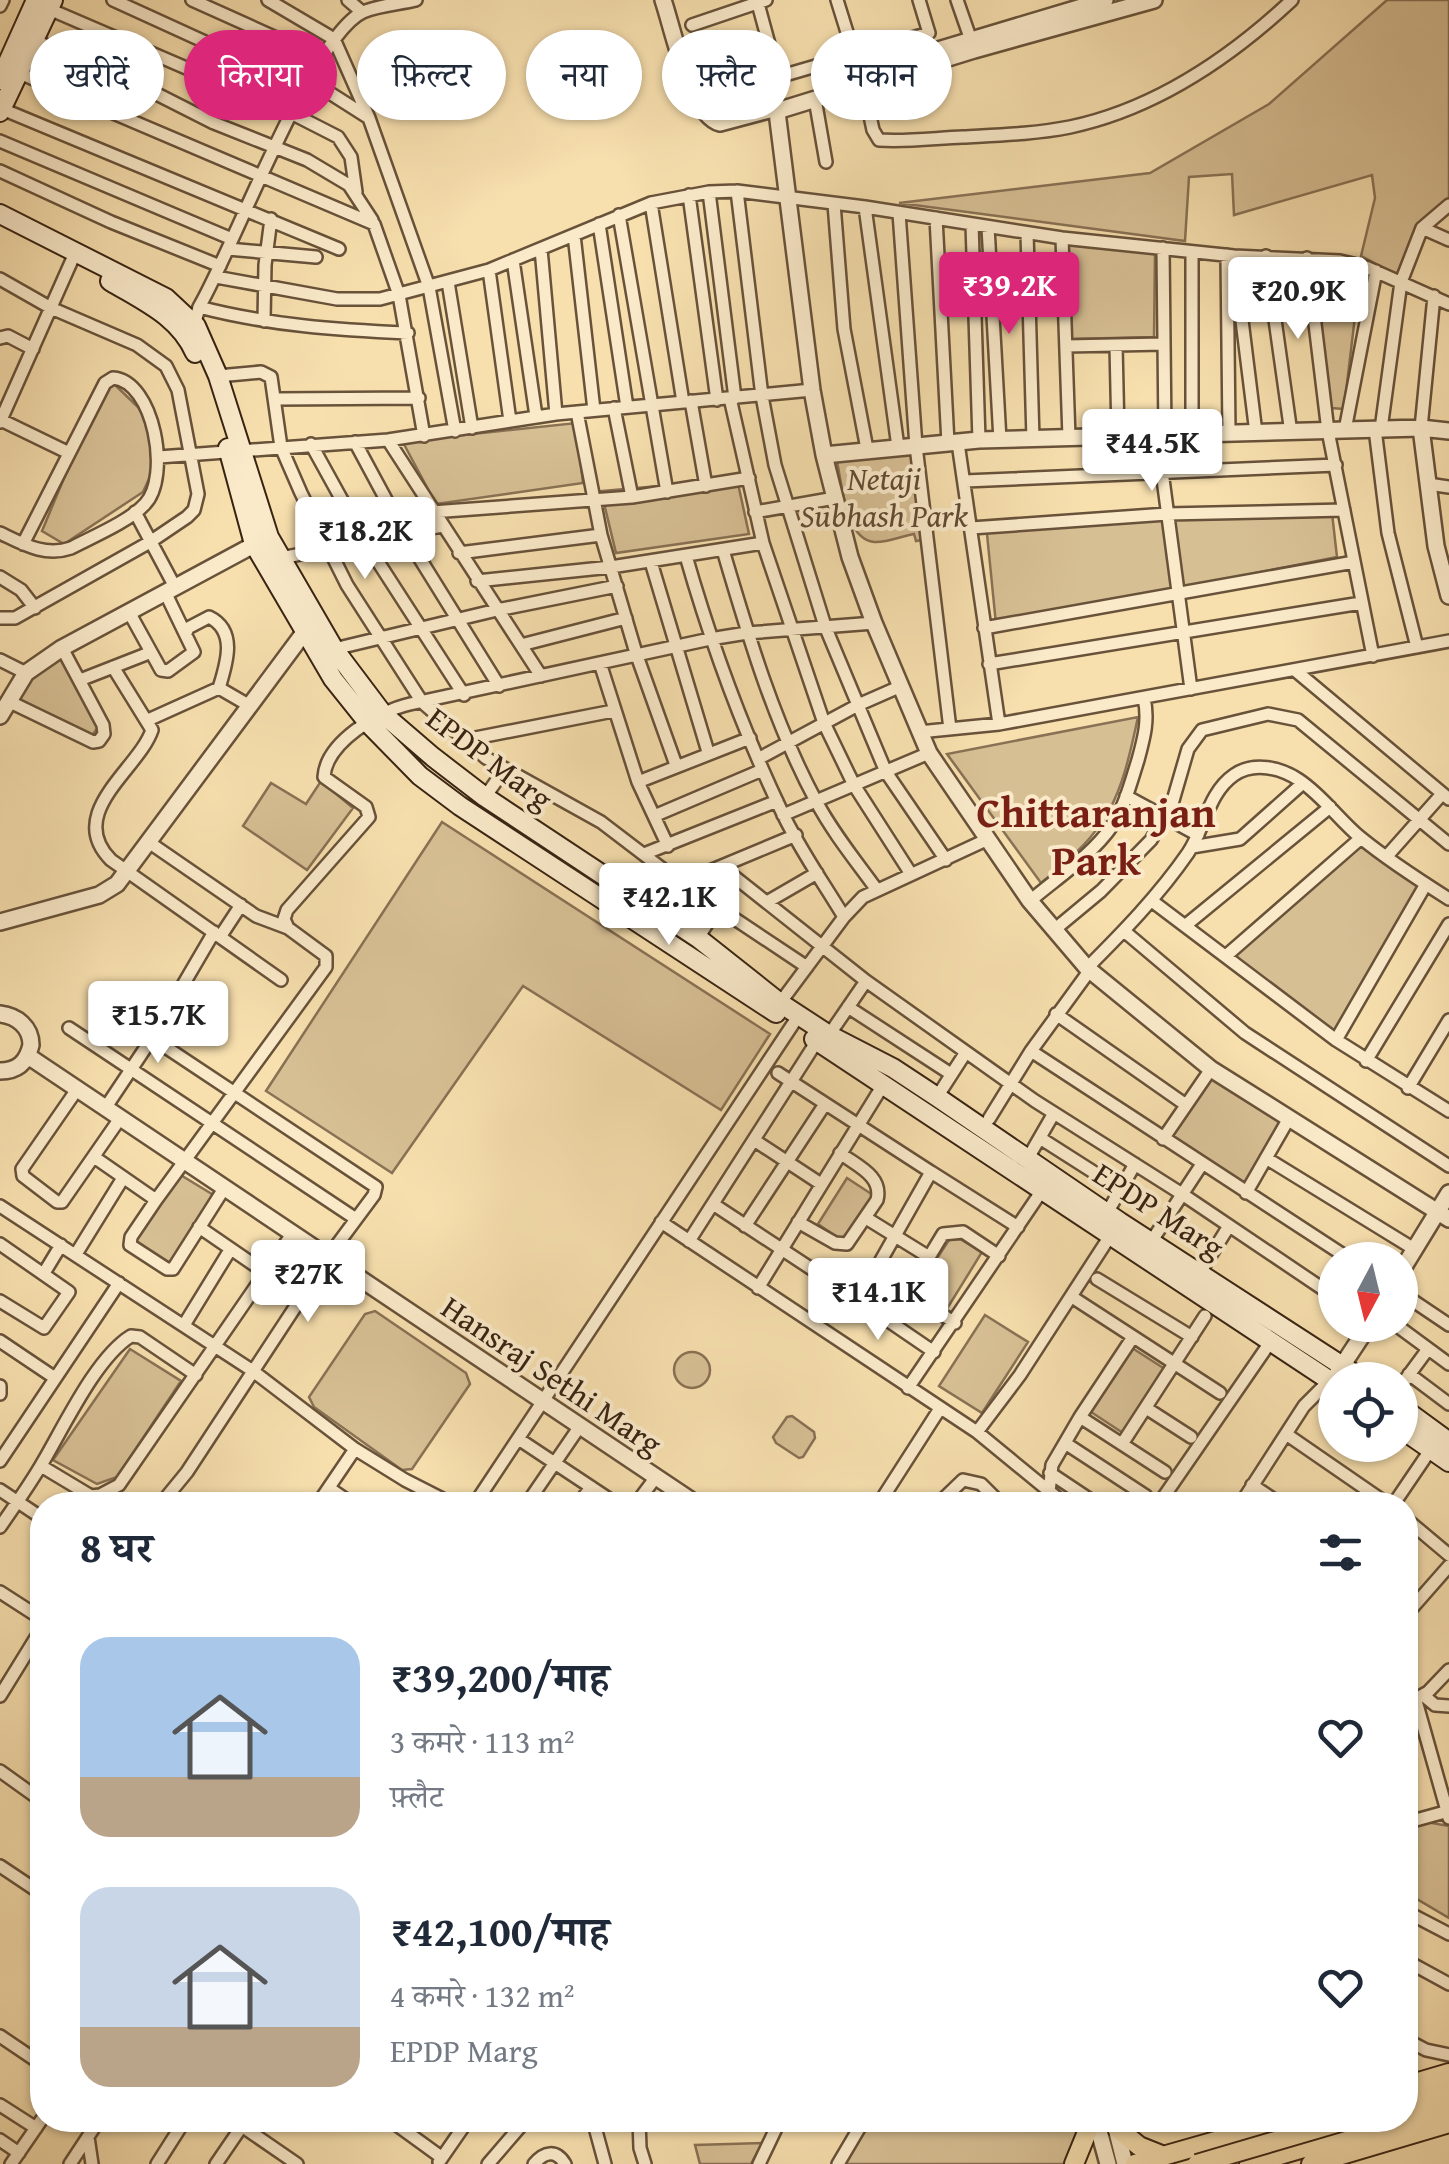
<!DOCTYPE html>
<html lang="hi">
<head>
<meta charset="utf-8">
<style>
  :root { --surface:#fff; --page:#f2f2f3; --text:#1f2937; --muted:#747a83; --accent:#db2777 }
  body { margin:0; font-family:"Gentium Book Plus","Noto Serif Devanagari",serif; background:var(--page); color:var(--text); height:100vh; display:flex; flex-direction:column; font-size:38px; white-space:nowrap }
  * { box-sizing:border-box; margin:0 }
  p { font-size:32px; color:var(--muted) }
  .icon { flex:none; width:55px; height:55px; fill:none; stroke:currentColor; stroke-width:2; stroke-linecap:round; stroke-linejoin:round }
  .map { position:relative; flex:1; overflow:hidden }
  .side { position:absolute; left:30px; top:1492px; width:1388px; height:640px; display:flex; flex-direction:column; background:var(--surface); border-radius:40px; box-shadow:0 2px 8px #0004 }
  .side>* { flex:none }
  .hud { position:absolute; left:30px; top:30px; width:1390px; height:90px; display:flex; gap:20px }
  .needle { width:65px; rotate:187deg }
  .buttons { position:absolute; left:1318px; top:1242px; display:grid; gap:20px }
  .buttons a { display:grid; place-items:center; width:100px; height:100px; border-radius:50%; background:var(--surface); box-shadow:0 2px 8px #0004; font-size:50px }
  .price { position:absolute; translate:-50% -85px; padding:0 22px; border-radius:10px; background:#fff; color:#222; font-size:32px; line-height:65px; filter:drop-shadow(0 2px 5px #0008) }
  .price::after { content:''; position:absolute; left:50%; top:60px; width:30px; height:22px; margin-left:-15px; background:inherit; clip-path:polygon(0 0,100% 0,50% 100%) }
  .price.current { background:var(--accent); color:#fff }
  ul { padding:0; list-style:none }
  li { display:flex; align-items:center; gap:30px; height:250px; padding:0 50px }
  li span { display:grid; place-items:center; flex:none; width:280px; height:200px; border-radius:30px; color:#555 }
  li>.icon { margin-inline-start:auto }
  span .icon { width:120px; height:120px; fill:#fffc; stroke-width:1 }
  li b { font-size:42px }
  h2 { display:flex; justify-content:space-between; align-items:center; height:120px; padding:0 50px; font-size:42px }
  .pill { padding:0 35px; border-radius:45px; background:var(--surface); box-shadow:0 2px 8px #0004; font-size:35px; line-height:90px }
  .pill.current { background:var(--accent); color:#fff }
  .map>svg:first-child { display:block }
  .green { fill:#d7bf94; stroke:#887154; stroke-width:2.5 }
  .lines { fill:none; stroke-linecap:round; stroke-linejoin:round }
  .minor-casing { stroke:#68523a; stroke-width:16 }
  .tertiary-casing { stroke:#68523a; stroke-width:20 }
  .secondary-casing { stroke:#382313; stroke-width:22 }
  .primary-casing { stroke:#382313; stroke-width:22 }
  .minor { stroke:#faeaca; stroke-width:11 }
  .tertiary { stroke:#faeaca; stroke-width:15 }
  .secondary { stroke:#faeaca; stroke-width:18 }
  .primary { stroke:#f7dfae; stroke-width:18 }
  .primary-bridge-casing { stroke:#382313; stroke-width:22; stroke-linecap:butt }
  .primary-bridge { stroke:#f7dfae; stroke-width:18 }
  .labels { text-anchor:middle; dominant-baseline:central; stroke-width:8; stroke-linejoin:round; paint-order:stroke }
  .park-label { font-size:32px; font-style:italic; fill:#604a33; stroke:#faeaca }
  .street-label { font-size:32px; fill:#382313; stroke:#faeaca }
  .district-label { font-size:42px; font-weight:bold; fill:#7a1f14; stroke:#faeaca }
</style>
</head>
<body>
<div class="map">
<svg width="1449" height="2164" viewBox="0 0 1449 2164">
  <rect width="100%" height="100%" fill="#f7dfae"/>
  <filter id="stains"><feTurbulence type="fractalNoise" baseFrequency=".002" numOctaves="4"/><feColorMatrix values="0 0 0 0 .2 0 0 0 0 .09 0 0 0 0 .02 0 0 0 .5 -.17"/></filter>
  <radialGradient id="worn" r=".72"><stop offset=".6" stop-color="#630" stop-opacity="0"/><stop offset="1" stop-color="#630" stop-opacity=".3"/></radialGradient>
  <path class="green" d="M 1387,0 L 1449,0 L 1449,202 L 1432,214 L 1399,276 L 1361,256 L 1375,198 L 1372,175 L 1234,215 L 1232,174 L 1189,177 L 1185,241 L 899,203 L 1150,173 L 1269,104 Z
    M 1068,245 L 1155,253 L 1154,337 L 1071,339 Z
    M 1313,266 L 1360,274 L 1344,409 L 1331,408 Z
    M 110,380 L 140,409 L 152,435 L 153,470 L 143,492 L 64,544 L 42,531 L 79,442 Z
    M 576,423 L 583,483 L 436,504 L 399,435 L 463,435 Z
    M 916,448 L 928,539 L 916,541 L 914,534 C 902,536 886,543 874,542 C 844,539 842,480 836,457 Z
    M 737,479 L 749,534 L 616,553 L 601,491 Z
    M 1332,513 L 1337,557 L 996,624 L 986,524 Z
    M 64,653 L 101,723 L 91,737 L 17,703 L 30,673 Z
    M 1138,717 C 1120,802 1110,828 1041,883 L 947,754 Z
    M 321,781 L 353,808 L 307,870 L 243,826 L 271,783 L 306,804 Z
    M 442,822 L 770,1034 L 721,1110 L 523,986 L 392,1173 L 266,1091 Z
    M 1361,838 L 1419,886 L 1337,1035 L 1227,955 Z
    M 1212,1076 L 1281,1123 L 1244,1185 L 1169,1137 Z
    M 179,1174 L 215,1196 L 171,1264 L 134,1240 Z
    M 847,1178 L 876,1197 L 844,1242 L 818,1224 Z
    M 960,1239 L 982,1252 L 945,1312 L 923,1295 L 921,1283 L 949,1240 Z
    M 375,1311 L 466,1373 L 470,1384 L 412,1469 L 402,1470 L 314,1407 L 309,1397 L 365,1314 Z
    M 985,1315 L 1028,1342 L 982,1413 L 939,1386 Z
    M 1129,1346 L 1165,1369 L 1123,1433 L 1088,1410 Z
    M 130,1349 L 181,1381 L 117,1477 L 97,1484 L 53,1460 Z
    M674 1370a18 18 0 1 1 36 0a18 18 0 1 1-36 0Z
    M 792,1416 L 814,1432 L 815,1438 L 803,1457 L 799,1458 L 776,1443 L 773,1437 L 787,1417 Z
    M 1421,1821 L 1449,1826 L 1449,1918 L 1405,1892 L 1405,1828 Z
    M 872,2120 L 1039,2120 L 1042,2128 L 1078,2120 L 1079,2144 L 1070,2164 L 844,2164 Z
    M 763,2143 L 751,2164 L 700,2164 L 695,2145 Z"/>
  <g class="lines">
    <defs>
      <path id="minor" d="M 113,0 L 306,88
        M 192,0 L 323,59
        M 268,0 L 334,39 L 369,118 L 429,287 L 455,431
        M 348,0 L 362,12
        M 757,0 L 778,77 L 929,33 L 919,0
        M 837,0 L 860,74
        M 957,0 L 973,46
        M 0,6 L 3,0
        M 49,9 L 291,113 L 338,137 L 351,157 L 356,192
        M 692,25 L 766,0
        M 33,40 L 131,81 L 214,123 L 307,160 L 349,185 L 372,220
        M 17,72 L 374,224 L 399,295 L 424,436
        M 311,81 L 366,116
        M 863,83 L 873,130 L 879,140 C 907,142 936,138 963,137 C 999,135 1035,134 1070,127 C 1155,109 1230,58 1292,0
        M 815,99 L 826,162
        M 2,109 L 339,249
        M 0,141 L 232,239
        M 0,171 L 111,222 L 220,266
        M 737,191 L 762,396 L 775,465 L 825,626 L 886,772 L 946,860
        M 709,192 L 735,398
        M 689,195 L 717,400
        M 651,203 L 683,402
        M 834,204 L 844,329 L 867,449
        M 865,207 L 898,447
        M 899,213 L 916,446 L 950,729
        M 619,215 L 667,492
        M 936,218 L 948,443
        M 599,224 L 627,407
        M 972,224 L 979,440
        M 988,227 L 1000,440
        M 1422,228 L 1449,240
        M 1027,233 L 1033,439
        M 574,235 L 594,410
        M 1062,238 L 1069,437
        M 1163,248 L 1165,434
        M 228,249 L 316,257
        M 541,249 L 556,414
        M 1227,255 L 1229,433
        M 1234,256 L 1256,433
        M 1266,256 L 1291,433
        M 1307,258 L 1328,431 L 1373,656
        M 513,260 L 536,416
        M 489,270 L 510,421
        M 216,277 L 337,299 L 380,299 L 489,270 L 651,203 L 709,192 L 737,191 L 865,207 L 1062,238 L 1234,256 L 1340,261 L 1366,267 L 1449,304
        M 0,279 L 51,308 L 137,345 L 166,366 L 178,390 L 198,494 L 194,510 L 187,517 L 150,542 L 15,618 L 0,618
        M 448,282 L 472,428
        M 199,307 C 268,325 337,330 408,333
        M 264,321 L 265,265 L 271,219
        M 193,330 L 199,307 C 233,250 312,35 363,12 C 379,5 400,4 416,0
        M 0,338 L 8,336 L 33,349
        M 1116,345 L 1118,434
        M 1066,346 L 1164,344
        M 218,376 L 261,372 L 271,377 L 281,447 L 301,493 L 347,585 L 422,702 L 486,758 L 601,822 L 681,883 L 807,967
        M 730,398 L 763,543 L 824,723 L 854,785 L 911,874
        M 276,399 L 419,398
        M 691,401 L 706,486
        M 614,408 L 632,497
        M 577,412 L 601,535 L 636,653 L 676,765
        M 1,420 L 69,453
        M 0,422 L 76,251
        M 1421,428 L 1434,296
        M 1375,429 L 1388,533 L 1417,647
        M 1381,429 L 1401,282 L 1422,228 L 1449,205
        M 1345,430 L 1376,271
        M 1157,434 L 1191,689
        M 1192,435 L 1192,252
        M 388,440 L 541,676
        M 355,442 L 404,533 L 499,686
        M 958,443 L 999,724
        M 311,444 L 364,540 L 464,695
        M 159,457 L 388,440 L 556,414 L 812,390
        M 965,481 L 1336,465
        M 1428,484 L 1449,487
        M 135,512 L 175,587
        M 432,512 L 632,497 L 749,478
        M 755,512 L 835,498
        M 971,528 L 1167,514 L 1344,510
        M 0,533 C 23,544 45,557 71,548 C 92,537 130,521 145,504 C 171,477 154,381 113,378 L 105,383 L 23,544
        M 723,550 C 748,635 774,723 816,801 C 833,833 856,861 877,890
        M 459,553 L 601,535
        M 686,556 C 711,643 742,728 781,810 C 798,847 823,882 844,917
        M 281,558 L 442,526
        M 651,562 L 708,752
        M 0,577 L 21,590 L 35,608
        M 477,581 L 611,567 L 763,543
        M 129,612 L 161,670 L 168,671 L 194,652 L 165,592
        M 984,628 L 1354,562
        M 186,633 L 188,628 L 209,617 C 238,631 226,665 219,688
        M 521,645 L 626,618
        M 334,649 L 497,610 L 617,586
        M 0,660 L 26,673
        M 600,663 L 638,782 L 668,846
        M 989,664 L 1361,603
        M 113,667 L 152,730 C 139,769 64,813 111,860 L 281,980
        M 1296,671 L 1449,799
        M 80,680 L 149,653
        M 8,701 L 93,742 L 99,741 L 104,734 L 103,725 L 62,648
        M 148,720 L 219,688 L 250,706
        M 919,732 L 999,724 L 1449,641
        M 465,740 L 613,711
        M 758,759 L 858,705 L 899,687
        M 638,782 L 750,738
        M 1126,796 L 1198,835
        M 485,797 L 504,770
        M 783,815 L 929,753
        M 654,816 L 762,770
        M 150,843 L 256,916 L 288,928
        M 1192,847 L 1240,839 L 1303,783
        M 644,854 L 777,801
        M 1387,856 L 1442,794
        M 722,867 L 866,981 L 1035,1101 L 1182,1194 L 1335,1297
        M 681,883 L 796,835
        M 1030,901 C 1057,878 1092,855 1112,826 C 1125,806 1131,782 1138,760 C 1144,738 1149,720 1144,698
        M 1152,901 L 1336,1040 L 1449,1111
        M 767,902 L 817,873
        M 1186,925 L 1330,807
        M 1054,930 L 1101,891 L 1151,840 L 1172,804 L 1188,749 L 1202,730 L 1268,714 L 1298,720 L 1449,844
        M 1124,931 L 1245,1033 L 1449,1166
        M 220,937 L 241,905
        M 698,938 L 717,908
        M 1227,955 L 1361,838
        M 1087,968 C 1123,932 1159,895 1188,853 C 1205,828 1208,793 1234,775 C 1254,761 1281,768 1299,780 C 1323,796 1339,820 1361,838 C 1388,860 1419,880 1449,899
        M 777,1007 L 844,917 L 863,897 L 986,840
        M 848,1007 L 951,1074
        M 1056,1014 L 1186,1105
        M 69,1028 L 356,1219
        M 829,1035 L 866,981
        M 152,1038 L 376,1187 L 374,1195 L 328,1257 L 187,1472 L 160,1505
        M 1336,1040 L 1426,884
        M 1031,1051 L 1351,1260
        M 1366,1061 L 1449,924
        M 78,1088 L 22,1169 L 23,1176 L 57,1202 L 62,1202 L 121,1117
        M 1408,1088 L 1449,1020
        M 937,1097 L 966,1052
        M 106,1107 L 152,1038 L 214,932
        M 989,1119 L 1031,1051 L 1090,970
        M 1040,1138 L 1120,1189
        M 1163,1139 L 1211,1069
        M 754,1140 L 821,1184
        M 94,1157 L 156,1200
        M 1028,1158 L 1054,1113
        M 1266,1158 L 1414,1249
        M 931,1172 L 1018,1227
        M 225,1187 L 173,1269 L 167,1269 L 130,1245 L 131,1237 L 156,1200 L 326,967 L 326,956 L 288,928 L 284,919 L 287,910 L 369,817 L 366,807 L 324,777 C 326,742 379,711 410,704 L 710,639 L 747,633 L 874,623
        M 1246,1193 L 1288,1120
        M 713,1204 L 830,1281 L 875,1271 L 931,1172 L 778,1073
        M 0,1206 L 253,1371 L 355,1449 L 405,1480 L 454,1505
        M 1107,1213 L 1135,1164
        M 866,1218 L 929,1257
        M 661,1222 L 977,1432 L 1066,1505
        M 798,1222 L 835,1243 L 847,1244 L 877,1200 C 883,1176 857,1166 840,1153
        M 745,1226 L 825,1104
        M 199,1227 L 266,1273
        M 689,1241 L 817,1041
        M 1151,1242 L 1202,1164
        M 0,1244 L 69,1292 L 44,1328 L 0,1301
        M 76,1254 L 123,1178
        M 875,1271 L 955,1323
        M 44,1273 L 61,1245
        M 1199,1274 L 1229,1226
        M 1097,1279 L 1192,1337
        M 830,1281 L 934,1352
        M 758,1288 L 883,1085
        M 1400,1292 L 1449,1325
        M 1072,1297 L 1220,1393
        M 917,1298 L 914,1282 L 943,1234 L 963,1232 L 999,1256
        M 184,1325 L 230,1250
        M 1396,1325 L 1449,1364
        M 1133,1337 L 1080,1417 L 1165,1472
        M 0,1341 L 55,1378
        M 1409,1374 L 1449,1404
        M 0,1386 L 0,1394
        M 1400,1387 L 1428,1349
        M 908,1388 L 1043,1189
        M 1146,1408 L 1191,1437
        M 977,1432 L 1020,1375 L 1112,1233
        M 1286,1434 L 1389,1505
        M 520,1440 L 618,1505
        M 1065,1443 L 1146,1496
        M 1122,1444 L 1205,1316
        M 0,1461 L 119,1283
        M 41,1466 L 91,1496 L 100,1495 L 119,1485 L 292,1234
        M 1050,1473 L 1098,1505
        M 1252,1485 L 1282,1505
        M 329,1488 L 354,1505
        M 0,1490 L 42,1518
        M 1049,1492 L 1052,1465 L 1080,1417
        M 885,1494 L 900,1505
        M 317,1505 L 355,1449
        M 474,1505 L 799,1015
        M 526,1505 L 580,1426
        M 578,1505 L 591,1487
        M 635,1505 L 656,1477
        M 878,1505 L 939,1410
        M 937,1505 L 963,1480 L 981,1484 L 1002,1505
        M 1158,1505 L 1271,1341
        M 1240,1505 L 1304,1406 L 1330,1380
        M 1393,1505 L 1431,1449
        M 1405,1518 L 1449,1555
        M 0,1527 C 14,1507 28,1487 40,1467 C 62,1431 95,1358 131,1336 L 140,1337 L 196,1375
        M 0,1592 L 42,1619
        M 1405,1616 L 1449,1566
        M 1423,1695 L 1435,1705 L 1449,1706
        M 0,1696 L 42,1628
        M 1416,1701 L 1449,1818
        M 1405,1705 L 1428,1692 L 1449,1670
        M 0,1771 L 42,1801
        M 1405,1823 L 1445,1812
        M 0,1866 L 42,1894
        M 1405,1911 L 1449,1934
        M 1405,1960 L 1449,1984
        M 0,2036 L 34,2059 L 42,2056
        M 1405,2039 L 1426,2050 L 1449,2055
        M 0,2105 L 36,2128
        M 233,2120 L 297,2164
        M 390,2120 L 441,2157
        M 593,2120 L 605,2164
        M 639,2120 L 640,2148 L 645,2164
        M 88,2137 L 92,2164
        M 0,2140 L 19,2153
        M 439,2162 L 468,2120
        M 11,2164 L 42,2119
        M 70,2164 L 99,2120
        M 157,2164 L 185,2120
        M 216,2164 L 242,2126
        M 488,2164 L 526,2120
        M 534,2164 C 544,2152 556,2149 565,2164
        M 759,2164 L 780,2120
        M 838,2164 L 864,2120"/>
      <path id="tertiary" d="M 663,0 C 673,29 690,115 720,123 L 769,110 L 777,111 L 974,50 L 1154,0
        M 908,59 L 1105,0
        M 776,104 L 812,390 L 824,455 L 850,557 L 874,623 L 929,753 L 1030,901 L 1087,968 L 1211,1069 L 1449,1219
        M 1421,428 L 1436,546 L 1449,596
        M 824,455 L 979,440 L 1421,428 L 1449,431
        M 0,716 L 26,673 L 62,648 L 261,541
        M 0,922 L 99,895 L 117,884 L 306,630
        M 0,1014 C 17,1016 31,1027 31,1045 C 27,1062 18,1071 0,1071
        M 28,1056 L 698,1505
        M 1400,1273 L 1449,1193
        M 1338,1372 L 1369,1325
        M 1096,2120 L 1108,2164
        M 1115,2124 L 1125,2164"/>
      <path id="secondary" d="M 0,80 L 36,0
        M 0,112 L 53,0
        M 0,214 L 166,298 L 196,326 L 218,376 L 269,537 L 334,649 L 383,714 L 433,757 L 485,797 L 698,938 L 780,1003 L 829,1035 L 893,1068 L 937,1097 L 1120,1222 L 1364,1380
        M 110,281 C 143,301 179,316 195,353
        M 228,448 L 254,544 L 333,679 L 369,724 L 420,776 L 460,806 L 776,1013
        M 814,1039 L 1335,1384
        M 1400,1406 L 1449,1442
        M 1400,1428 L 1449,1462"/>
      <path id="primary" d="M 1405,2086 L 1449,2073
        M 1405,2103 L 1449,2090
        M 1405,2118 L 1449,2106
        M 1116,2127 L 1139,2146 L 1164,2156
        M 1074,2164 L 1092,2120
        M 1135,2164 L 1289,2120
        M 1249,2164 L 1399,2120
        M 1311,2164 L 1449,2123"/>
    </defs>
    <use href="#minor" class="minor-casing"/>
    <use href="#tertiary" class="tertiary-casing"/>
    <use href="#secondary" class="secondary-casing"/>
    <use href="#primary" class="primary-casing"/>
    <use href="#minor" class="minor"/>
    <use href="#tertiary" class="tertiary"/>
    <use href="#secondary" class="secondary"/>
    <use href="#primary" class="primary"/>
    <defs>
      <path id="primary-bridge" d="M 1197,2164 L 1347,2120"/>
    </defs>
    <use href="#primary-bridge" class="primary-bridge-casing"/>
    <use href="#primary-bridge" class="primary-bridge"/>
  </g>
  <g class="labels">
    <g class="park-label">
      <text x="884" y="478">Netaji<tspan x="884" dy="37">Subhash Park</tspan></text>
    </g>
    <g class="street-label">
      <text transform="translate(490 758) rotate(37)">EPDP Marg</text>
      <text transform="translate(1159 1210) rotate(33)">EPDP Marg</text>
      <text transform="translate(552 1375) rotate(34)">Hansraj Sethi Marg</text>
    </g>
    <g class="district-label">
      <text x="1096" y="811">Chittaranjan<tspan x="1096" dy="48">Park</tspan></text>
    </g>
  </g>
  <rect width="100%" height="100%" filter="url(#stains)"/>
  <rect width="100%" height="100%" fill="url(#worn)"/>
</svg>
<div class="buttons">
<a><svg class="needle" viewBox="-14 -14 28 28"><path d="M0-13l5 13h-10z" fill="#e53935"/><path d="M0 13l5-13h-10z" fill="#747a83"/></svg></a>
<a><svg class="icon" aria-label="locate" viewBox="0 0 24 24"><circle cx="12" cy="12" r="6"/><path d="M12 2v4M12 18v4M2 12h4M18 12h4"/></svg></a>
</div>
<b class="price current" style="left:1009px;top:337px">₹39.2K</b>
<b class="price" style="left:1298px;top:342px">₹20.9K</b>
<b class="price" style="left:1152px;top:494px">₹44.5K</b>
<b class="price" style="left:365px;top:582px">₹18.2K</b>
<b class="price" style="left:669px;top:948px">₹42.1K</b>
<b class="price" style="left:158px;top:1066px">₹15.7K</b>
<b class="price" style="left:308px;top:1325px">₹27K</b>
<b class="price" style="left:878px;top:1343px">₹14.1K</b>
<div class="hud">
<a class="pill">खरीदें</a>
<a class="pill current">किराया</a>
<a class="pill">फ़िल्टर</a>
<a class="pill">नया</a>
<a class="pill">फ़्लैट</a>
<a class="pill">मकान</a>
</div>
<section class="side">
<h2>8 घर<svg class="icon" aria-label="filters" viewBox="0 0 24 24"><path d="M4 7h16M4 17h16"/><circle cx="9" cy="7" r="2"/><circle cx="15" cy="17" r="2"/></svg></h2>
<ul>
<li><span style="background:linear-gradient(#a9c7e8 70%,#b9a48a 0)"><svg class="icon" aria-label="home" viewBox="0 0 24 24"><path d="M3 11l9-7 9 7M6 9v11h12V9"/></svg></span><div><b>₹39,200/माह</b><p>3 कमरे · 113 m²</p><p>फ़्लैट</p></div><svg class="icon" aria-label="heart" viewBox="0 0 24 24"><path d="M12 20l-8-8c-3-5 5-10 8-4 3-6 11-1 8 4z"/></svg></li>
<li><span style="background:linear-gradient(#c9d6e8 70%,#b9a48a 0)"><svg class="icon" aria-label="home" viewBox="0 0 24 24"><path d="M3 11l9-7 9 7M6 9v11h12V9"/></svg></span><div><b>₹42,100/माह</b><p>4 कमरे · 132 m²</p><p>EPDP Marg</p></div><svg class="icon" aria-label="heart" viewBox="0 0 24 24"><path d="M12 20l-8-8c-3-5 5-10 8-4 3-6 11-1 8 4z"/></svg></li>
</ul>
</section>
</div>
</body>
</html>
